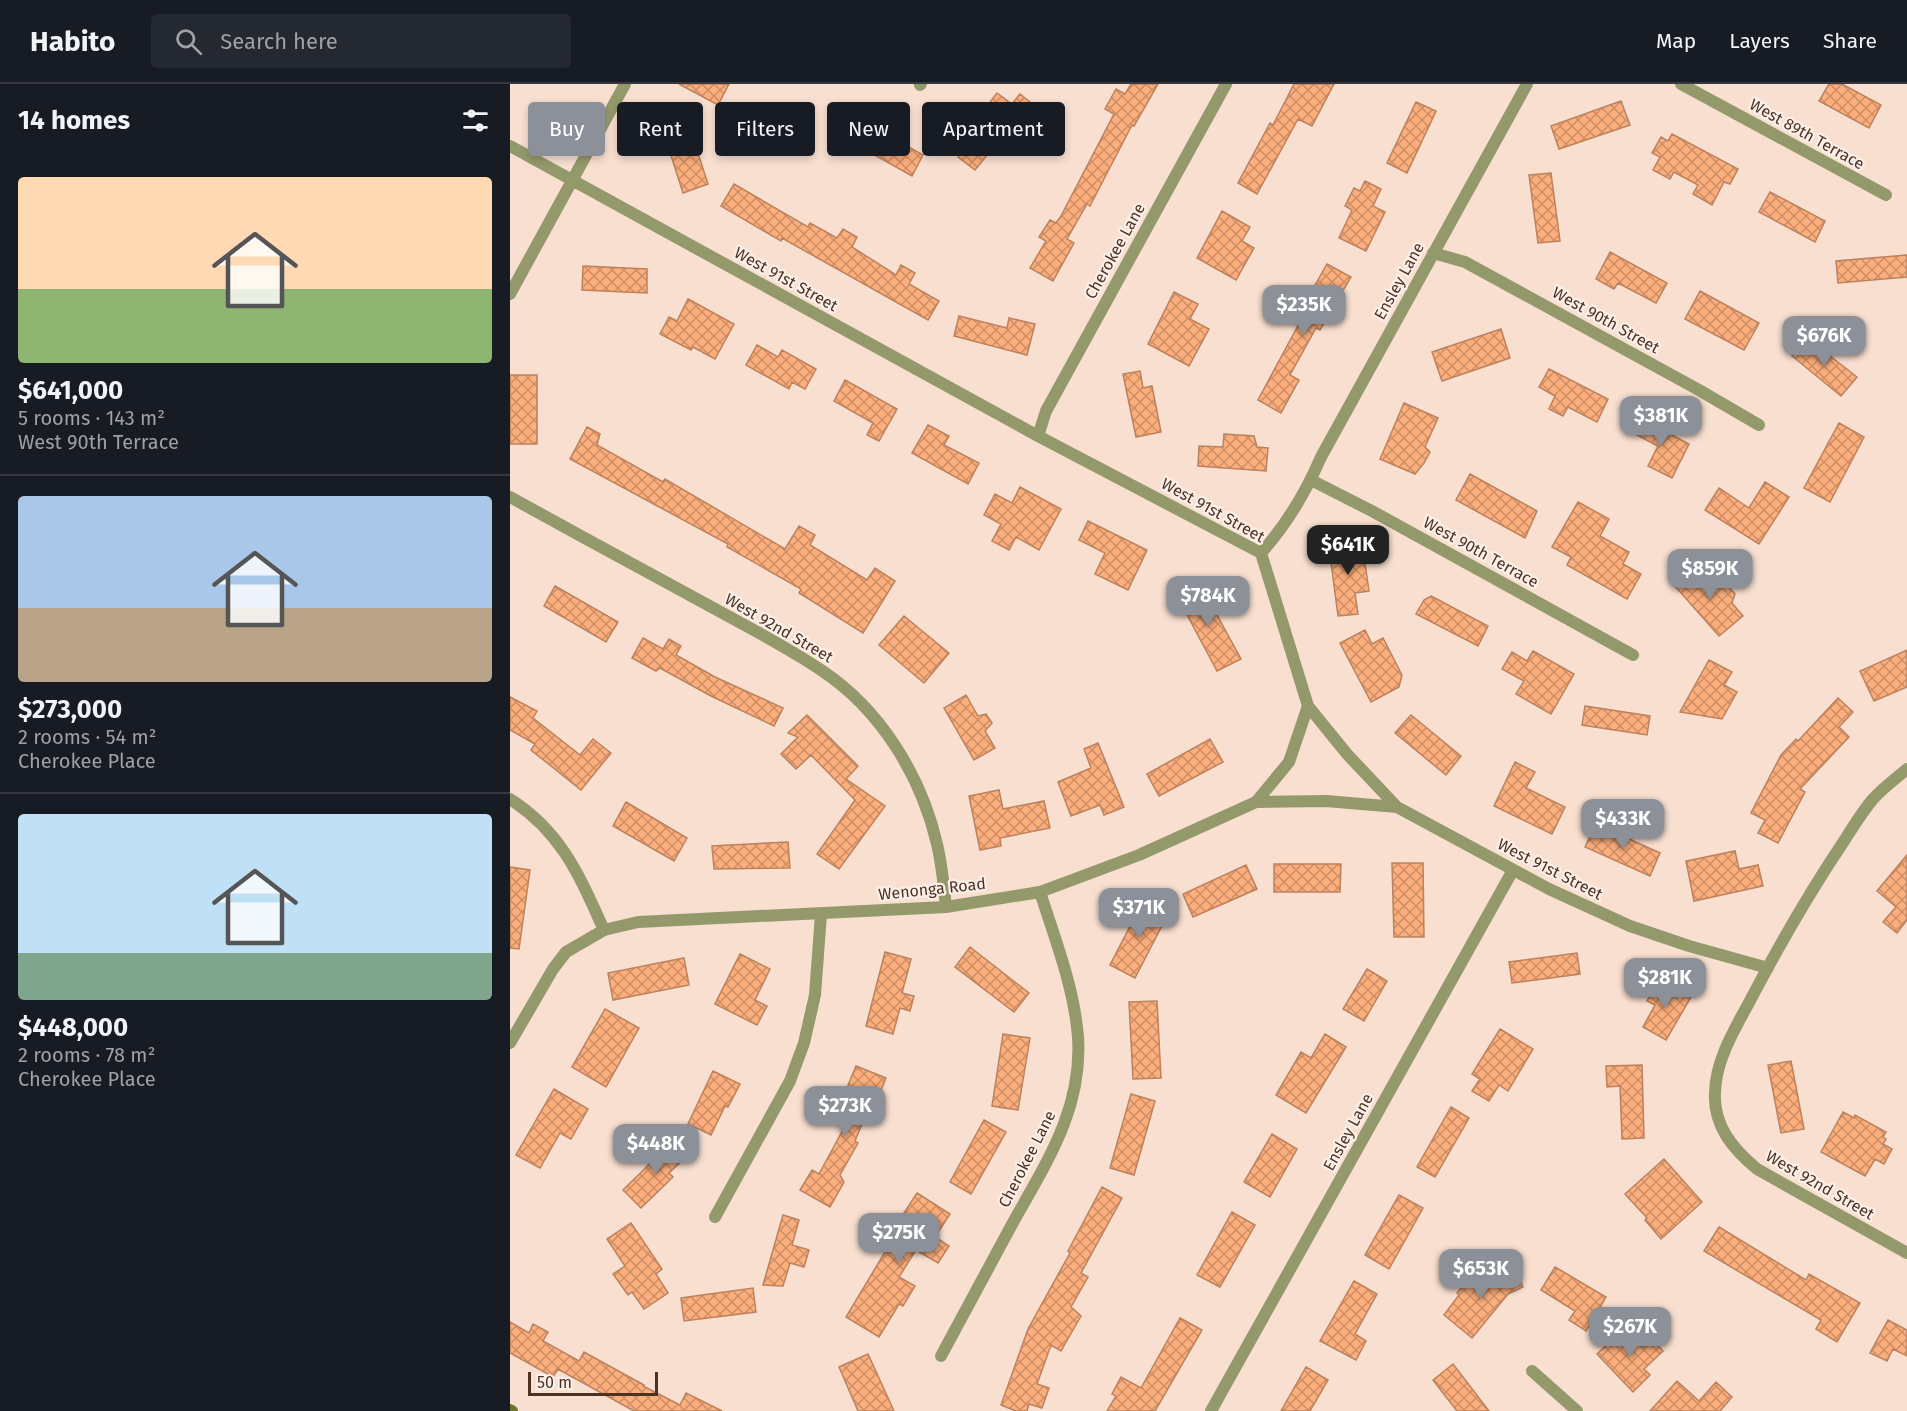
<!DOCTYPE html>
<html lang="en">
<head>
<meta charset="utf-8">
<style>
  :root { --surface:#171b24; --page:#242831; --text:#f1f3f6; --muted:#9ea1a6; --line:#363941; --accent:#8c9099 }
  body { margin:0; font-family:"Fira Sans",sans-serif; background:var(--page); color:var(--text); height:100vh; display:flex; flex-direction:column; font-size:22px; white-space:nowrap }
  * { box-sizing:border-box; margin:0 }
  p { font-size:20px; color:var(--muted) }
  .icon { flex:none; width:33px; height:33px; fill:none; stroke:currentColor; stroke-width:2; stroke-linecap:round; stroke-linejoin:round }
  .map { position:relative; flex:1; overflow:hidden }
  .side { display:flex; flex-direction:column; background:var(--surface); width:510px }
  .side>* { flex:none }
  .guide { position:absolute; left:18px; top:18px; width:570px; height:54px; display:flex; gap:12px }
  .scale { position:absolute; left:18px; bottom:15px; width:130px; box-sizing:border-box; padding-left:6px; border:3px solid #4b3324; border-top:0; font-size:16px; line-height:21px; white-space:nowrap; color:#4b3324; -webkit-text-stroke:4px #fcefe8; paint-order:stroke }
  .price { position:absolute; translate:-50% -51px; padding:0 14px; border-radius:12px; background:var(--accent); color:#fff; font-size:20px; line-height:39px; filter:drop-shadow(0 2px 3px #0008) }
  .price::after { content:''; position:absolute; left:50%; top:36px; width:18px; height:14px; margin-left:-9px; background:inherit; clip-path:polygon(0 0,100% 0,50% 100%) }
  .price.selected { background:#222; color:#fff }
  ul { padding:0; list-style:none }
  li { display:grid; align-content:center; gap:12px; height:318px; padding:0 18px }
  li+li { border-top:2px solid var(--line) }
  li span { display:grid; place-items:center; height:186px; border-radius:6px; color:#555 }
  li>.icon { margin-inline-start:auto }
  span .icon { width:108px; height:108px; fill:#fffc; stroke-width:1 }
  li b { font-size:26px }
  h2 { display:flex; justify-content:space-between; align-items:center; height:72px; padding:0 18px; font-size:26px }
  .chip { padding:0 21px; border-radius:6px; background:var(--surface); box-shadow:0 3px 9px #0003; font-size:21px; line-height:54px }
  .chip.selected { background:var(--accent); color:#fff }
  header { display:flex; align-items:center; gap:36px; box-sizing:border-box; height:84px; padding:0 30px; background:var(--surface); border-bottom:2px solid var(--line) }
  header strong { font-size:28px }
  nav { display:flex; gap:33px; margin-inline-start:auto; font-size:21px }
  .search { width:420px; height:54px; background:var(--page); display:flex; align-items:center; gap:15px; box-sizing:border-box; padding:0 21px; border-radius:6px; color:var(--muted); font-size:22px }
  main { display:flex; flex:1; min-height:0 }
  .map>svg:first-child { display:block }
  .building { fill:url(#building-cross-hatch); stroke:#bb825d; stroke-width:1.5 }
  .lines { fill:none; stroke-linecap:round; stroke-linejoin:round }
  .street { stroke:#94996c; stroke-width:12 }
  .secondary { stroke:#6e742c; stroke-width:12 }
  .labels { text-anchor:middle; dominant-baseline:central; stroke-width:4.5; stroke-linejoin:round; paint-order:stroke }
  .street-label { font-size:16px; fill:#4b3324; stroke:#fcefe8 }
</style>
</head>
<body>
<header>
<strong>Habito</strong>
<div class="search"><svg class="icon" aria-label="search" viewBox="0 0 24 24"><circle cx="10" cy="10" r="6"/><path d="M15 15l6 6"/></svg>Search here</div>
<nav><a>Map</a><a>Layers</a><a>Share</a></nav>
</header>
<main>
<section class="side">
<h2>14 homes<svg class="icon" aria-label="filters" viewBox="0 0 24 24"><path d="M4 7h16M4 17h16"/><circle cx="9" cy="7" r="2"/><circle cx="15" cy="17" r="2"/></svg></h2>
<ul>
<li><span style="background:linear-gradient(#ffd9b3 60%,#8fb573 0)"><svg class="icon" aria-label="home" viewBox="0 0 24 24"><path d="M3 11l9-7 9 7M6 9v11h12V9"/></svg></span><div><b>$641,000</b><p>5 rooms · 143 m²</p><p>West 90th Terrace</p></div></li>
<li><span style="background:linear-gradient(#a9c7e8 60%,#b9a48a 0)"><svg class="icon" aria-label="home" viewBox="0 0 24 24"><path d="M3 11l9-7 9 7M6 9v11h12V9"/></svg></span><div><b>$273,000</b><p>2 rooms · 54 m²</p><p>Cherokee Place</p></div></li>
<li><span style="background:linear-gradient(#bfe0f5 75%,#7fa58c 0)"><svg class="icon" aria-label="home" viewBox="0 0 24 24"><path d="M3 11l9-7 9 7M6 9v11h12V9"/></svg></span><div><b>$448,000</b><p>2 rooms · 78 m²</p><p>Cherokee Place</p></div></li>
</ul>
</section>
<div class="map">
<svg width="1397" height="1327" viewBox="0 0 1397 1327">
  <defs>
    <pattern id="building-cross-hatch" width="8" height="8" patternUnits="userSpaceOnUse" patternTransform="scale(1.5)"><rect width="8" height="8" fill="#fcae7c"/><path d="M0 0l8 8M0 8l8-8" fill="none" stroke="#ce8e65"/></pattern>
  </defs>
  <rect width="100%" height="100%" fill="#f8dfd0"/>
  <path class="building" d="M 169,0 L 219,0 L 208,21 Z
    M 621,0 L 648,0 L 624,42 L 622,41 L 580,122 L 577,120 L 557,155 L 564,159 L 543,197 L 520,184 L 536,157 L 529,153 L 540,136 L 546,139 L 551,132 L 604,30 L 595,25 L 606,5 L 615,10 Z
    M 784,0 L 824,0 L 802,42 L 788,35 L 747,110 L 728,99 L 760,39 L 763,41 Z
    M 1319,0 L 1332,0 L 1371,21 L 1359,44 L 1309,17 Z
    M 487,9 L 502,20 L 510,10 L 524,21 L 497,55 L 486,60 L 465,86 L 448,73 L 456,63 L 449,58 Z
    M 1111,17 L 1120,41 L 1049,65 L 1041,42 Z
    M 906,18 L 926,27 L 897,89 L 877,79 Z
    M 175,29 L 198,100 L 173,109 L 150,37 Z
    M 355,38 L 413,71 L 402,92 L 343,59 Z
    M 1162,50 L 1228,85 L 1220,100 L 1214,98 L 1202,121 L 1183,110 L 1188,101 L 1164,88 L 1160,95 L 1143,86 L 1150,73 L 1142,69 L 1151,53 L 1158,57 Z
    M 1041,89 L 1050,157 L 1028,159 L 1019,91 Z
    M 855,97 L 871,105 L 863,122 L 875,128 L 856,167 L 829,154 L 842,126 L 835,122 L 844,104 L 850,107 Z
    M 224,100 L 298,143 L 300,139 L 327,154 L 333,145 L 347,153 L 342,163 L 386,191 L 391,181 L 405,189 L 399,200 L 429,217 L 418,236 L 272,154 L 271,157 L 211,122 Z
    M 1260,108 L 1315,137 L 1305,158 L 1249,128 Z
    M 712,127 L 740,143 L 732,157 L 744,164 L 726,196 L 687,174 Z
    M 1100,168 L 1157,199 L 1146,219 L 1108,199 L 1104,205 L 1086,195 Z
    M 1397,171 L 1397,193 L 1328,199 L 1326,177 Z
    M 817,180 L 841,193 L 810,246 L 806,244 L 780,291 L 789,296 L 771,329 L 748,316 L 791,236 L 787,233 Z
    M 73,182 L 137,185 L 137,209 L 72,206 Z
    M 1190,207 L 1249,239 L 1234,266 L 1175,235 Z
    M 664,208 L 688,220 L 680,235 L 699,245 L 679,282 L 638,260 Z
    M 178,215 L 224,240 L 205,275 L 183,263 L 181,266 L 150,250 L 159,233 L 167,237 Z
    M 449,232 L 497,244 L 499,234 L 525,240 L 517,271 L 444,252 Z
    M 991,245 L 1000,274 L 932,297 L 922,268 Z
    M 1297,254 L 1347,293 L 1331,312 L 1282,272 Z
    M 247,261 L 268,273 L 272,266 L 306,285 L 295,305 L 282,298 L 279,305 L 236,281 Z
    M 1039,285 L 1098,315 L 1087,338 L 1058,323 L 1053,332 L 1039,325 L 1045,312 L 1029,303 Z
    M 630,287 L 633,304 L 642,302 L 651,348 L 626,353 L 613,290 Z
    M 0,291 L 27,291 L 27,360 L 0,360 Z
    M 335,296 L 387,325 L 369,357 L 357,351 L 363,339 L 324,317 Z
    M 894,319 L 928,334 L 915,363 L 920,368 L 914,379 L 905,390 L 870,375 Z
    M 1126,332 L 1179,360 L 1162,394 L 1138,382 L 1148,362 L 1119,347 Z
    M 1329,339 L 1354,353 L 1320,418 L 1294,404 Z
    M 418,341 L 439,352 L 434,361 L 469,379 L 458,400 L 402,369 Z
    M 77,343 L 90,350 L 87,361 L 153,398 L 155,395 L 275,465 L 289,442 L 305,451 L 300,461 L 357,496 L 365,484 L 385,497 L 353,549 L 289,509 L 291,505 L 217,463 L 218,460 L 60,375 Z
    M 714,350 L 744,352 L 747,363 L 758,364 L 756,387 L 688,382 L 689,362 L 713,363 Z
    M 960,390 L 1027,427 L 1015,454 L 946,416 Z
    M 1255,398 L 1279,413 L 1249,460 L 1195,426 L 1209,404 L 1239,424 Z
    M 510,403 L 551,425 L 529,466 L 506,453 L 499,466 L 482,457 L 491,440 L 474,431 L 485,410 L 502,419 Z
    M 1068,418 L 1099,435 L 1090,452 L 1119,468 L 1113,480 L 1131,490 L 1117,515 L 1057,481 L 1061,473 L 1042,463 Z
    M 578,437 L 637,466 L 618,506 L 585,490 L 595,469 L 569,456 Z
    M 852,459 L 859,507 L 845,509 L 848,530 L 828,532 L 819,463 Z
    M 1183,484 L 1190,491 L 1195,487 L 1209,504 L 1215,499 L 1225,510 L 1222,519 L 1233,532 L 1209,552 L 1164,501 Z
    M 689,498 L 731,575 L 707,587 L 666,510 Z
    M 45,502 L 108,538 L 96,558 L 34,522 Z
    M 921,512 L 978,542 L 968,562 L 906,530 L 914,516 Z
    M 394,532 L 439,569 L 414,599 L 369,561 Z
    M 855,546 L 862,560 L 873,554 L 892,591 L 889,603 L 861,618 L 830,559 Z
    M 133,554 L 153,565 L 159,555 L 171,562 L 166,571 L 205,593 L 273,624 L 264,642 L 201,612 L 150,584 L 146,587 L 122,574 Z
    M 1397,566 L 1397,603 L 1364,617 L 1350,587 Z
    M 1023,567 L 1064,590 L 1041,630 L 1006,610 L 1014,597 L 992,585 L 1002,568 L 1017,577 Z
    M 1199,576 L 1222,588 L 1214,601 L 1227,608 L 1212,635 L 1170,628 Z
    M 456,611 L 468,632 L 476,630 L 482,639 L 475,647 L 485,664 L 464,676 L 434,624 Z
    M 0,613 L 27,627 L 23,634 L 70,671 L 83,655 L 101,669 L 71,706 L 21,666 L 25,660 L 0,646 Z
    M 1328,614 L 1343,628 L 1329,643 L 1339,653 L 1290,705 L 1295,708 L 1268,759 L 1248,749 L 1255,736 L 1241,729 L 1271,671 L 1286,655 L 1288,657 Z
    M 1075,622 L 1140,632 L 1137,651 L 1072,641 Z
    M 297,631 L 348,682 L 336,695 L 375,722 L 329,785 L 307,770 L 345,716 L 301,671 L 286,685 L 271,670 L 288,653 L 278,649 Z
    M 901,631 L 951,672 L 936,691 L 885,649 Z
    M 700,655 L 713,678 L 649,712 L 637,690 Z
    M 588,659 L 614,723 L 594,731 L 590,721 L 561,732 L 548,698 L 581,684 L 574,665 Z
    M 1005,678 L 1025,688 L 1016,704 L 1055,723 L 1042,750 L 984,722 Z
    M 489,706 L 493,725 L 534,717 L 540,744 L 490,754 L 491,762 L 470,766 L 459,712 Z
    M 116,718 L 177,754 L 164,777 L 103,742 Z
    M 1086,740 L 1150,769 L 1140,792 L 1075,763 Z
    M 278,758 L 280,784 L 204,785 L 202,762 Z
    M 1225,767 L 1229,785 L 1248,781 L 1253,802 L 1184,817 L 1176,777 Z
    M 1397,771 L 1397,836 L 1387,849 L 1373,838 L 1386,823 L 1367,807 Z
    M 882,779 L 913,779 L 914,853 L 884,853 Z
    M 764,780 L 831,780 L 830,808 L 764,808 Z
    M 736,781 L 747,805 L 683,833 L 673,810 Z
    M 0,783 L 20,786 L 9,865 L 0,864 Z
    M 633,817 L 658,830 L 625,894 L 600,881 Z
    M 460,863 L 519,909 L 504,928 L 445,883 Z
    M 375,868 L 401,875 L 392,909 L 404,912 L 400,927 L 390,924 L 383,950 L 356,942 Z
    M 1067,869 L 1070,890 L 1002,899 L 999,878 Z
    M 230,870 L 260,885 L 245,916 L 257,922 L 247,941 L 205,920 Z
    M 174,874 L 179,901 L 103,916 L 98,889 Z
    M 857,885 L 877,897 L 854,937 L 833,925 Z
    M 1149,895 L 1181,913 L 1156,956 L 1133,943 L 1145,921 L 1137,917 Z
    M 647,917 L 651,994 L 623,995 L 619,918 Z
    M 95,925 L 129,944 L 96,1003 L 62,983 Z
    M 990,945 L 1023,965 L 998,1007 L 989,1001 L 979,1017 L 962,1007 L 970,995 L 962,990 Z
    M 493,950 L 520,954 L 508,1026 L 482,1022 Z
    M 815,950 L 836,963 L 796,1029 L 766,1011 L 791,968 L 801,974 Z
    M 1281,977 L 1294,1045 L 1271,1049 L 1258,981 Z
    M 1132,981 L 1134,1054 L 1112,1055 L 1110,1002 L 1097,1003 L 1096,982 Z
    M 346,982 L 376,994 L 368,1014 L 363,1013 L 345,1057 L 348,1059 L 330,1091 L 334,1098 L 320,1123 L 290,1106 L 302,1086 L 309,1090 L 341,1031 L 332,1028 L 342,1004 L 338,1001 Z
    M 203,987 L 230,1000 L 218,1023 L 215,1022 L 201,1051 L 178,1040 Z
    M 44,1005 L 78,1025 L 61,1055 L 50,1049 L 30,1084 L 6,1071 Z
    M 621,1010 L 645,1017 L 624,1091 L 600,1084 Z
    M 941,1023 L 959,1034 L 925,1093 L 907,1083 Z
    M 1333,1028 L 1344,1034 L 1345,1031 L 1376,1048 L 1373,1053 L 1376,1055 L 1373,1060 L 1382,1065 L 1374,1080 L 1365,1075 L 1355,1092 L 1311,1068 Z
    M 474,1036 L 496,1048 L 461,1110 L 440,1098 Z
    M 762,1050 L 787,1065 L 760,1113 L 734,1098 Z
    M 164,1056 L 178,1071 L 159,1089 L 163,1093 L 131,1124 L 113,1106 Z
    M 1154,1075 L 1192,1118 L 1151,1155 L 1135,1136 L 1137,1134 L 1115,1110 Z
    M 592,1103 L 612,1114 L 571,1189 L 578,1193 L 561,1223 L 571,1232 L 551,1267 L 541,1261 L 527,1300 L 539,1304 L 532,1324 L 519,1320 L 517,1327 L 506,1327 L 491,1321 L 518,1245 L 560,1169 L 558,1167 Z
    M 407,1109 L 440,1130 L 425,1153 L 439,1162 L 428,1179 L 406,1166 L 389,1193 L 405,1202 L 393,1222 L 389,1220 L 369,1253 L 336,1233 L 378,1163 L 379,1157 L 377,1155 Z
    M 889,1111 L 913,1124 L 879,1185 L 855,1171 Z
    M 722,1128 L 745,1141 L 710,1203 L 687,1191 Z
    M 273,1131 L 289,1136 L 282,1161 L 299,1166 L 294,1183 L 280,1179 L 273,1202 L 253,1201 Z
    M 121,1139 L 152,1185 L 146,1190 L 158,1209 L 134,1225 L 122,1208 L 118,1211 L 103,1190 L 115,1182 L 97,1155 Z
    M 1209,1143 L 1296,1196 L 1299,1190 L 1350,1219 L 1327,1258 L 1306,1245 L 1311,1236 L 1194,1167 Z
    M 1045,1183 L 1096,1213 L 1076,1247 L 1059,1236 L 1065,1227 L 1031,1206 Z
    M 1004,1184 L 1013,1203 L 998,1210 L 962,1254 L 934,1231 L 949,1211 L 947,1209 L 965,1186 L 977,1196 Z
    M 844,1197 L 867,1210 L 845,1250 L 856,1257 L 846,1276 L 810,1257 Z
    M 243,1204 L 246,1228 L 174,1237 L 171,1214 Z
    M 670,1234 L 692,1246 L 645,1327 L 597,1327 L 606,1312 L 602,1310 L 611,1293 L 631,1304 Z
    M 1378,1236 L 1397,1246 L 1397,1272 L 1383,1265 L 1377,1277 L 1360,1269 Z
    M 0,1238 L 19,1249 L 23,1240 L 38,1248 L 33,1257 L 69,1277 L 74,1268 L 134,1301 L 133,1302 L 170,1321 L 176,1309 L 212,1327 L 124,1327 L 48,1285 L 43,1293 L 0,1269 Z
    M 1114,1244 L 1133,1264 L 1142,1255 L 1153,1267 L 1134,1285 L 1140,1291 L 1123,1308 L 1087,1270 Z
    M 358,1270 L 384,1327 L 348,1327 L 329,1283 Z
    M 943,1280 L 979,1327 L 947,1327 L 923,1296 Z
    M 796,1283 L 818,1296 L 800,1327 L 771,1327 Z
    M 1167,1297 L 1189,1317 L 1206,1298 L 1222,1313 L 1210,1327 L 1140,1327 Z"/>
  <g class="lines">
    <path class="street" d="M 1171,0 L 1376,111
      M 410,1 L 411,0
      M 0,62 L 528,352 L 751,469 L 798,622 L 837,670 L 887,723 L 1039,805 L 1120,842 L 1179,862 L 1258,884
      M 923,169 L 955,178 L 1189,306 L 1249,341
      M 0,210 L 115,0
      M 528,352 L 536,327 L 716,0
      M 801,396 L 862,427 L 1123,571
      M 0,413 C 65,449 131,485 196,520 C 234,541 274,561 311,586 C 370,625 411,691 427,760 C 432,781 434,802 436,823
      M 751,469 C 776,441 796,408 811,373 L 1017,0
      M 1397,685 C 1385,695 1373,704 1363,715 C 1352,728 1343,743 1334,757 C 1301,806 1271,858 1243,911 C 1227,942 1206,973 1205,1008 C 1203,1042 1223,1065 1247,1085 L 1397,1169
      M 0,715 C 52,748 70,793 94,846
      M 746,718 L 779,678 L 798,622
      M 0,959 L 43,885 L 56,868 L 94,846 L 128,838 L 436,823 L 530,808 L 629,771 L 746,718 L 816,717 L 887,723
      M 205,1133 L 280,997 L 294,959 L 305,911 L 311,830
      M 431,1272 C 454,1229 477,1186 500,1144 C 534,1082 573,1027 568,953 C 564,903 545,855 530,808
      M 1022,1287 L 1067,1327
      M 701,1327 L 1003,786"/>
    <path class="secondary" d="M 0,1326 L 2,1327"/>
  </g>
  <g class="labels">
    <g class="street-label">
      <text transform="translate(1297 50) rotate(29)">West 89th Terrace</text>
      <text transform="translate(605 167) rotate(-61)">Cherokee Lane</text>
      <text transform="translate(276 195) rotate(29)">West 91st Street</text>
      <text transform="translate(889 197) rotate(-61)">Ensley Lane</text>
      <text transform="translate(1096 236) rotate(29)">West 90th Street</text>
      <text transform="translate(703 426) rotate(29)">West 91st Street</text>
      <text transform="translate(971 468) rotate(29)">West 90th Terrace</text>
      <text transform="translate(269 544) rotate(30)">West 92nd Street</text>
      <text transform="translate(1040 785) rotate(27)">West 91st Street</text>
      <text transform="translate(422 805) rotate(-6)">Wenonga Road</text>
      <text transform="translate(838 1048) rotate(-61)">Ensley Lane</text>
      <text transform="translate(517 1075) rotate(-63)">Cherokee Lane</text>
      <text transform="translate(1310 1101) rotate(30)">West 92nd Street</text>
    </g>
  </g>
</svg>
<div class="scale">50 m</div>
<b class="price" style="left:794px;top:252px">$235K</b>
<b class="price" style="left:1314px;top:283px">$676K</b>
<b class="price" style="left:1151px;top:363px">$381K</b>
<b class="price selected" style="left:838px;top:492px">$641K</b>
<b class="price" style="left:1200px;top:516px">$859K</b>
<b class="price" style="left:698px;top:543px">$784K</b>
<b class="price" style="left:1113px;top:766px">$433K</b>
<b class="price" style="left:629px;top:855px">$371K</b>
<b class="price" style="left:1155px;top:925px">$281K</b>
<b class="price" style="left:335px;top:1053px">$273K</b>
<b class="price" style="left:146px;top:1091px">$448K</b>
<b class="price" style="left:389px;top:1180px">$275K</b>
<b class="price" style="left:971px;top:1216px">$653K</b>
<b class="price" style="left:1120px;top:1274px">$267K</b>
<div class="guide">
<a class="chip selected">Buy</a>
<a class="chip">Rent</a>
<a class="chip">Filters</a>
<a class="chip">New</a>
<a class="chip">Apartment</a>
</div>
</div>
</main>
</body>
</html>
